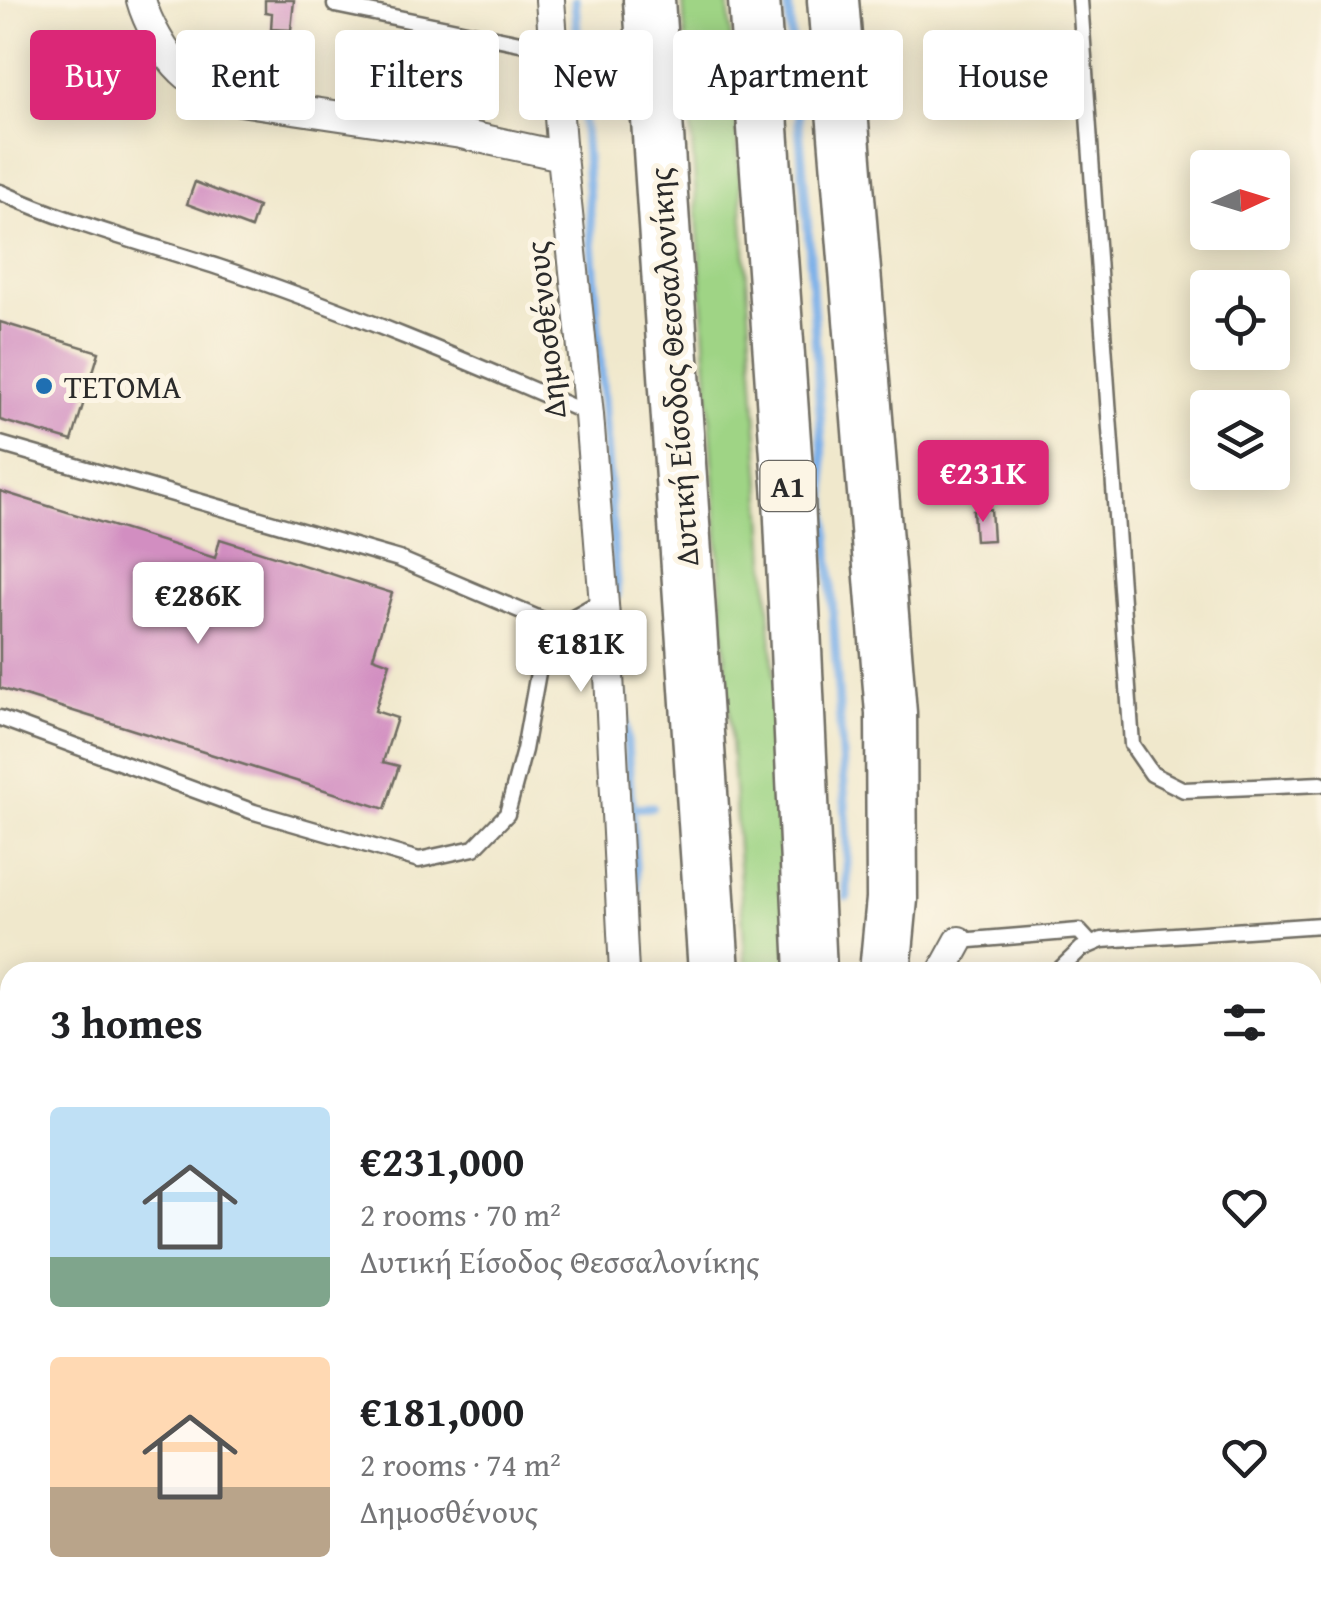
<!DOCTYPE html>
<html lang="en">
<head>
<meta charset="utf-8">
<style>
  :root { --surface:#fff; --page:#f2f2f2; --text:#202124; --muted:#757577; --accent:#db2777 }
  body { margin:0; font-family:"Gentium Book Plus",serif; background:var(--page); color:var(--text); height:100vh; display:flex; flex-direction:column; font-size:38px; white-space:nowrap }
  * { box-sizing:border-box; margin:0 }
  p { font-size:32px; color:var(--muted) }
  .icon { flex:none; width:55px; height:55px; fill:none; stroke:currentColor; stroke-width:2; stroke-linecap:round; stroke-linejoin:round }
  .map { position:relative; flex:1; overflow:hidden }
  .panel { position:absolute; left:0px; top:962px; width:1322px; height:642px; display:flex; flex-direction:column; background:var(--surface); border-radius:30px 30px 0 0; box-shadow:0 5px 25px #0003 }
  .panel>* { flex:none }
  .guide { position:absolute; left:30px; top:30px; width:1262px; height:90px; display:flex; gap:20px }
  .needle { width:65px; rotate:86deg }
  .controls { position:absolute; left:1190px; top:150px; display:grid; gap:20px }
  .controls a { display:grid; place-items:center; width:100px; height:100px; border-radius:10px; background:var(--surface); box-shadow:0 5px 25px #0003; font-size:50px }
  .price { position:absolute; translate:-50% -85px; padding:0 22px; border-radius:10px; background:#fff; color:#222; font-size:32px; line-height:65px; filter:drop-shadow(0 2px 5px #0008) }
  .price::after { content:''; position:absolute; left:50%; top:60px; width:30px; height:22px; margin-left:-15px; background:inherit; clip-path:polygon(0 0,100% 0,50% 100%) }
  .price.selected { background:var(--accent); color:#fff }
  ul { padding:0; list-style:none }
  li { display:flex; align-items:center; gap:30px; height:250px; padding:0 50px }
  li span { display:grid; place-items:center; flex:none; width:280px; height:200px; border-radius:10px; color:#555 }
  li>.icon { margin-inline-start:auto }
  span .icon { width:120px; height:120px; fill:#fffc; stroke-width:1 }
  li b { font-size:42px }
  h2 { display:flex; justify-content:space-between; align-items:center; height:120px; padding:0 50px; font-size:42px }
  .chip { padding:0 35px; border-radius:10px; background:var(--surface); box-shadow:0 5px 25px #0003; font-size:35px; line-height:90px }
  .chip.selected { background:var(--accent); color:#fff }
  .map>svg:first-child { display:block }
  .green { fill:#9fd485; stroke:#658058; stroke-width:2.5 }
  .lines { fill:none; stroke-linecap:round; stroke-linejoin:round }
  .stream { stroke:#7bb0e9; stroke-width:9 }
  .building { fill:#d28ec1 }
  .lane-casing { stroke:#706d63; stroke-width:19 }
  .street-casing { stroke:#706d63; stroke-width:32 }
  .highway-casing { stroke:#706d63; stroke-width:55 }
  .lane { stroke:#fff; stroke-width:14 }
  .street { stroke:#fff; stroke-width:28 }
  .highway { stroke:#fff; stroke-width:50 }
  .poi-dot { fill:#1f6fb2; stroke:#fcf5e5; stroke-width:4 }
  .labels { text-anchor:middle; dominant-baseline:central; stroke-width:10; stroke-linejoin:round; paint-order:stroke }
  .shield { fill:#fcf5e5; stroke:#6a6863; stroke-width:2.5 }
  .shield-label { font-size:30px; font-weight:bold; fill:#2b2b2b }
  .street-label { font-size:32px; fill:#2b2b2b; stroke:#fcf5e5 }
  .poi-label { font-size:32px; fill:#2b2b2b; stroke:#fcf5e5; text-anchor:start }
</style>
</head>
<body>
<div class="map">
<svg width="1321" height="1604" viewBox="0 0 1321 1604">
  <rect width="100%" height="100%" fill="#fcf5e5"/>
  <filter id="ink" filterUnits="userSpaceOnUse"><feTurbulence type="fractalNoise" baseFrequency=".01" numOctaves="2"/><feDisplacementMap in="SourceGraphic" scale="20" xChannelSelector="R" yChannelSelector="G"/><feConvolveMatrix kernelMatrix="1 2 1 2 8 2 1 2 1" color-interpolation-filters="sRGB"/></filter>
  <filter id="wash" filterUnits="userSpaceOnUse"><feTurbulence type="fractalNoise" baseFrequency=".0048" numOctaves="4" result="noise"/><feDisplacementMap in="SourceGraphic" scale="40" xChannelSelector="R" yChannelSelector="G"/><feGaussianBlur stdDeviation="2.25" result="paint"/><feColorMatrix in="noise" values="0 0 0 0 0 0 0 0 0 0 0 0 0 0 0 0 0 1.4 0 .05"/><feComposite in="paint" operator="in"/></filter>
  <g filter="url(#wash)">
    <rect width="100%" height="100%" fill="#f0e8cc"/>
    <path class="green" d="M 683,0 L 728,0 L 794,972 L 746,972 Z"/>
    <g class="lines">
      <path class="stream" d="M 575,0 L 617,596
        M 788,0 L 809,240 L 847,831 L 847,897
        M 624,696 L 642,972
        M 631,808 L 652,807
        M 683,1595 L 684,1604"/>
    </g>
    <g id="blocks">
      <path class="building" d="M 265,0 L 294,0 L 291,30 L 271,29 L 272,13 L 265,12 Z
        M 195,182 L 258,207 L 251,228 L 187,204 Z
        M 0,322 L 99,352 L 72,441 L 0,420 Z
        M 0,491 L 215,558 L 220,539 L 392,593 L 373,657 L 390,663 L 375,711 L 397,718 L 383,762 L 399,766 L 385,809 L 0,688 Z
        M 991,509 L 993,540 L 975,541 L 973,510 Z
        M 1312,1026 L 1321,1026 L 1321,1091 L 1312,1091 Z
        M 1321,1263 L 1321,1327 L 1312,1327 L 1312,1264 Z
        M 1321,1498 L 1321,1560 L 1312,1561 L 1312,1499 Z
        M 1182,1595 L 1248,1595 L 1248,1604 L 1183,1604 Z"/>
    </g>
  </g>
  <g filter="url(#ink)">
    <use href="#blocks" fill-opacity="0" stroke="#706d63" stroke-width="2.5"/>
    <g class="lines">
      <defs>
        <path id="lane" d="M 1080,0 L 1132,745 L 1152,774 L 1184,790 L 1321,784
          M 335,5 L 554,50
          M 0,192 C 70,224 144,243 218,267 C 344,309 467,361 589,414
          M 0,444 L 399,559 L 557,626
          M 0,718 L 254,812 L 419,860 L 474,848 L 507,814 L 524,750 L 543,645 L 557,626 L 603,600
          M 959,941 L 1079,931 L 1091,944
          M 1057,972 L 1081,949 L 1102,940 L 1321,925
          M 1317,1400 L 1321,1400
          M 978,1595 L 979,1604
          M 1073,1595 L 1074,1604"/>
        <path id="street" d="M 141,0 C 147,22 165,55 182,71 C 197,86 220,93 240,101 L 461,134 L 562,156 L 589,415 L 608,655 L 624,972
          M 550,0 L 562,156
          M 942,972 L 959,941
          M 659,1595 L 660,1604
          M 930,1595 L 931,1604"/>
        <path id="highway" d="M 649,0 L 714,972
          M 754,0 L 789,498 L 811,972
          M 833,0 L 891,713 L 892,899 L 885,972
          M 755,1595 L 755,1604
          M 846,1595 L 846,1604"/>
      </defs>
      <use href="#lane" class="lane-casing"/>
      <use href="#street" class="street-casing"/>
      <use href="#highway" class="highway-casing"/>
      <use href="#lane" class="lane"/>
      <use href="#street" class="street"/>
      <use href="#highway" class="highway"/>
    </g>
  </g>
  <circle class="poi-dot" cx="44" cy="386" r="10"/>
  <g class="labels">
    <rect class="shield" x="760.5" y="461" width="55" height="50" rx="8"/>
    <g class="shield-label">
      <text x="788" y="486">Α1</text>
    </g>
    <g class="street-label">
      <text transform="translate(545 330) rotate(-96)">Δημοσθένους</text>
      <text transform="translate(673 367) rotate(-94)">Δυτική Είσοδος Θεσσαλονίκης</text>
    </g>
    <g class="poi-label">
      <text x="64" y="386">TETOMA</text>
    </g>
  </g>
</svg>
<div class="controls">
<a><svg class="needle" viewBox="-14 -14 28 28"><path d="M0-13l5 13h-10z" fill="#e53935"/><path d="M0 13l5-13h-10z" fill="#757577"/></svg></a>
<a><svg class="icon" aria-label="locate" viewBox="0 0 24 24"><circle cx="12" cy="12" r="6"/><path d="M12 2v4M12 18v4M2 12h4M18 12h4"/></svg></a>
<a><svg class="icon" aria-label="layers" viewBox="0 0 24 24"><path d="M12 4l9 5-9 5-9-5zM3 14l9 5 9-5"/></svg></a>
</div>
<b class="price selected" style="left:983px;top:525px">€231K</b>
<b class="price" style="left:198px;top:647px">€286K</b>
<b class="price" style="left:581px;top:695px">€181K</b>
<div class="guide">
<a class="chip selected">Buy</a>
<a class="chip">Rent</a>
<a class="chip">Filters</a>
<a class="chip">New</a>
<a class="chip">Apartment</a>
<a class="chip">House</a>
</div>
<section class="panel">
<h2>3 homes<svg class="icon" aria-label="filters" viewBox="0 0 24 24"><path d="M4 7h16M4 17h16"/><circle cx="9" cy="7" r="2"/><circle cx="15" cy="17" r="2"/></svg></h2>
<ul>
<li><span style="background:linear-gradient(#bfe0f5 75%,#7fa58c 0)"><svg class="icon" aria-label="home" viewBox="0 0 24 24"><path d="M3 11l9-7 9 7M6 9v11h12V9"/></svg></span><div><b>€231,000</b><p>2 rooms · 70 m²</p><p>Δυτική Είσοδος Θεσσαλονίκης</p></div><svg class="icon" aria-label="heart" viewBox="0 0 24 24"><path d="M12 20l-8-8c-3-5 5-10 8-4 3-6 11-1 8 4z"/></svg></li>
<li><span style="background:linear-gradient(#ffd9b3 65%,#b9a48a 0)"><svg class="icon" aria-label="home" viewBox="0 0 24 24"><path d="M3 11l9-7 9 7M6 9v11h12V9"/></svg></span><div><b>€181,000</b><p>2 rooms · 74 m²</p><p>Δημοσθένους</p></div><svg class="icon" aria-label="heart" viewBox="0 0 24 24"><path d="M12 20l-8-8c-3-5 5-10 8-4 3-6 11-1 8 4z"/></svg></li>
</ul>
</section>
</div>
</body>
</html>
